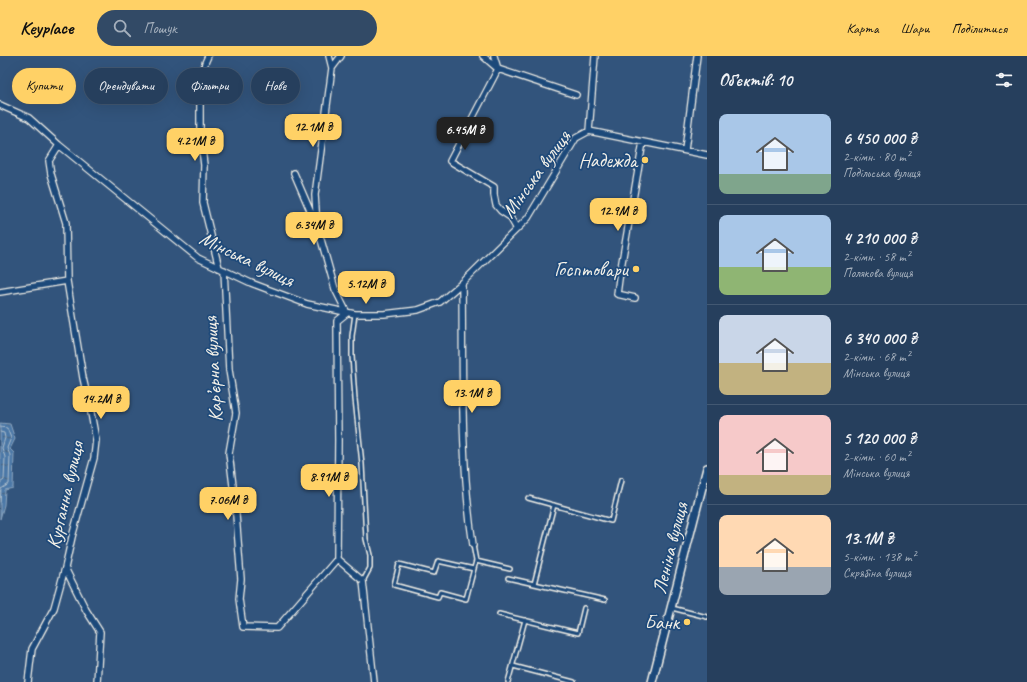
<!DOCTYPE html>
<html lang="uk">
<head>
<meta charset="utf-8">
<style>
  :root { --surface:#263f5d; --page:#324a66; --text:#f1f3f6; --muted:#a4afbc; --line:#425872; --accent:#ffd166 }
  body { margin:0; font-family:Caveat,sans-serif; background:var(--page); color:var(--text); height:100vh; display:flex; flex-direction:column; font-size:15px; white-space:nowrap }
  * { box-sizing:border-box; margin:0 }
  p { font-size:13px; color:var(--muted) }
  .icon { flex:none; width:22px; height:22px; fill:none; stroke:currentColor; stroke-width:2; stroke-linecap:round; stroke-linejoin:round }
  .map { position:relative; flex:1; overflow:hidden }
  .details { display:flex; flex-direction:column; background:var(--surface); width:320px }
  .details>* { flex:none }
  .guide { position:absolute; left:12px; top:12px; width:380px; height:36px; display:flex; gap:8px }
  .price { position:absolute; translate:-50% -34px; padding:0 9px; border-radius:8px; background:var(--accent); color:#111; font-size:13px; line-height:26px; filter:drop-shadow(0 1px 2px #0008) }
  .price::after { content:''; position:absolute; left:50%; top:24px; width:12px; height:9px; margin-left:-6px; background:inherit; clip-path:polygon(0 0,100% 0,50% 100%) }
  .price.on { background:#222; color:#fff }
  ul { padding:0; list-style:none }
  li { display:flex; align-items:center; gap:12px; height:100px; padding:0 12px }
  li+li { border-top:1px solid var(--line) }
  li span { display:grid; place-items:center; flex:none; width:112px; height:80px; border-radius:8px; color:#555 }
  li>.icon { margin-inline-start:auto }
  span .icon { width:48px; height:48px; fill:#fffc; stroke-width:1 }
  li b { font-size:17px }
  h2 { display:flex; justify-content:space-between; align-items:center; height:48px; padding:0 12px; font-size:17px }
  .pill { padding:0 14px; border-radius:18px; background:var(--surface); box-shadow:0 4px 16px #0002,0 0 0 1px var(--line); font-size:14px; line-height:36px }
  .pill.on { background:var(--accent); color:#111 }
  header { display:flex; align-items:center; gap:24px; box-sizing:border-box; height:56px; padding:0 20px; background:var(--accent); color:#111 }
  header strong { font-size:19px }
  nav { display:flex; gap:22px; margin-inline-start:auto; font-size:14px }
  .search { width:280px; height:36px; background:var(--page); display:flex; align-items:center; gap:10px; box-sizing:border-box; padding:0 14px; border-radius:22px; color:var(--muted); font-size:15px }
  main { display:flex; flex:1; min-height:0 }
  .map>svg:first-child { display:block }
  .water { fill:url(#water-ripples); stroke:#8fa8c1 }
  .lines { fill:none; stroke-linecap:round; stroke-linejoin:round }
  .shore { stroke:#b1c1ce; stroke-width:1 }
  .service-casing { stroke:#f4f1e8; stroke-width:6 }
  .minor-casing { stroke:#f4f1e8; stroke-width:8 }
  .tertiary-casing { stroke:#f4f1e8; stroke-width:10 }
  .service { stroke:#1f4a7a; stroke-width:3 }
  .minor { stroke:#1f4a7a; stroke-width:5.5 }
  .tertiary { stroke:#1f4a7a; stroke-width:7 }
  .poi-dot { fill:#ffd166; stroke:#1f4a7a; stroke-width:1.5 }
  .labels { text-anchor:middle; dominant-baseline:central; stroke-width:3.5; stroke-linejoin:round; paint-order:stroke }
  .poi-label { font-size:20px; fill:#f4f1e8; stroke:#1f4a7a; text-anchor:end }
  .street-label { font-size:20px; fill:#f4f1e8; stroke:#1f4a7a }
</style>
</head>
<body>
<header>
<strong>Keyplace</strong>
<div class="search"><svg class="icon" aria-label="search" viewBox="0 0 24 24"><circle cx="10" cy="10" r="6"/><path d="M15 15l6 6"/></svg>Пошук</div>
<nav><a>Карта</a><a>Шари</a><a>Поділитися</a></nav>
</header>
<main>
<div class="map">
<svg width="707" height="626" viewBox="0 0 707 626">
  <defs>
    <pattern id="water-ripples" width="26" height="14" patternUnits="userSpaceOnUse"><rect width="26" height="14" fill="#4c78a7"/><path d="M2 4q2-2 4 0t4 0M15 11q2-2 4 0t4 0" fill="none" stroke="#4b627b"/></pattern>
  </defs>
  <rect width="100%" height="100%" fill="#32547c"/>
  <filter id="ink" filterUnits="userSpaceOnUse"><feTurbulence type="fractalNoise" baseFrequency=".025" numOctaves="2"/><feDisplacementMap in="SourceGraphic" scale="8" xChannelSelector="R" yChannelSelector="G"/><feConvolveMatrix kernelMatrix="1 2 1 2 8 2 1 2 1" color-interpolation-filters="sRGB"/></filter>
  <g filter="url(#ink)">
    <path class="water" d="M 0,367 L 10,368 L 15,383 L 10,393 L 14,397 L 13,432 L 5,434 L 4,449 L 0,463 Z"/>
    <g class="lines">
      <path class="shore" d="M 0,371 L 7,372 L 11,382 L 7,392 L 10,399 L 9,428 L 1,433 L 0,446
        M 0,376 L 4,377 L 5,382 L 2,392 L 5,401 L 4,424 L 0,427"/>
      <defs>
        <path id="service" d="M 355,258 L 352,280 L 352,300 L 355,343 L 362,408 L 366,483 L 370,499 L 370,512 L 363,525
          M 528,442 L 611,465 L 621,424
          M 473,489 L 476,505 L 510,513
          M 474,513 L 438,505 L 434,517 L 399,508 L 394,529 L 438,541 L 440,536 L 466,543 L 476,505
          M 508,522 L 605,544
          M 534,528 L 554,449
          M 672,552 L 707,561
          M 499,558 L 578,577 L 584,552
          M 513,610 L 574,626
          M 508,626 L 525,564"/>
        <path id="minor" d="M 208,0 L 205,7 L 200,39 L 200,77 L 204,109 L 203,147 L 219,212
          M 329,0 L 332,12
          M 483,0 L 498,13 L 576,39
          M 494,0 L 498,13 L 450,105 L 494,131 L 494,139 L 496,149 L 501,155 L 510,161 L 517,173
          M 0,49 L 29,62 L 59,89 L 198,202 L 251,227 L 307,248 L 355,258 L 384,258 L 418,254 L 440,246 L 462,227 L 528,162 L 576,82 L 589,75 L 707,99
          M 589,75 L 595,0
          M 59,89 L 49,105 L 51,118 L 66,167 L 67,225 L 83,322 L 91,357 L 96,384 L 94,402 L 72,481 L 65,512 L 86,554 L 100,576 L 97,626
          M 685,94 L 697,0
          M 294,117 L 318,173 L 335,233 L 347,257 L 337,265 L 338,384 L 337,503 L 363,525 L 374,626
          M 317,169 L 315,139 L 332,12 L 341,0
          M 224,214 L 229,314 L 236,357 L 229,397 L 235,446 L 241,523 L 239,543 L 243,571 L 277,572 L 337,503
          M 462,227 C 463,315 460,402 473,489
          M 0,236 L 67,225
          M 635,242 L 617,238 L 619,223 L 643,86
          M 28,626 L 32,593 L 54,552 L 65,512"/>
        <path id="tertiary" d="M 652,626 L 707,412"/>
      </defs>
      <use href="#service" class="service-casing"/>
      <use href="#minor" class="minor-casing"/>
      <use href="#tertiary" class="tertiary-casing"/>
      <use href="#service" class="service"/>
      <use href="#minor" class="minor"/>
      <use href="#tertiary" class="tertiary"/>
    </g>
  </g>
  <g class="poi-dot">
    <circle cx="645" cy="104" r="4"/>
    <circle cx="636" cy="213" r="4"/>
    <circle cx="687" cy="566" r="4"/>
  </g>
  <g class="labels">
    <g class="poi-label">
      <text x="637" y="104">Надежда</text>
      <text x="628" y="213">Госптовари</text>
      <text x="679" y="566">Банк</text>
    </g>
    <g class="street-label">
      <text transform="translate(536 118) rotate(-54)">Мінська вулиця</text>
      <text transform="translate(247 203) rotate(26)">Мінська вулиця</text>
      <text transform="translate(213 313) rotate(-93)">Кар’єрна вулиця</text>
      <text transform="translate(65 439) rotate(-77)">Курганна вулиця</text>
      <text transform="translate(670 492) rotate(-76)">Леніна вулиця</text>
    </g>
  </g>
</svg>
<b class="price" style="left:313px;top:92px">12.1M ₴</b>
<b class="price on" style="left:465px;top:95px">6.45M ₴</b>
<b class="price" style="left:195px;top:106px">4.21M ₴</b>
<b class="price" style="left:618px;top:176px">12.9M ₴</b>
<b class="price" style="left:314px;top:190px">6.34M ₴</b>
<b class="price" style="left:366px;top:249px">5.12M ₴</b>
<b class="price" style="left:472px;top:358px">13.1M ₴</b>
<b class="price" style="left:101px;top:364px">14.2M ₴</b>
<b class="price" style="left:329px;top:442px">8.91M ₴</b>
<b class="price" style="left:228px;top:465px">7.06M ₴</b>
<div class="guide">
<a class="pill on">Купити</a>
<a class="pill">Орендувати</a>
<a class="pill">Фільтри</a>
<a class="pill">Нове</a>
</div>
</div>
<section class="details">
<h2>Об’єктів: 10<svg class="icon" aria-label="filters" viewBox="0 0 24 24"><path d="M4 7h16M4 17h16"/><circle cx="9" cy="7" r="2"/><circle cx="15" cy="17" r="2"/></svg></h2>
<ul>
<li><span style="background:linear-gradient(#a9c7e8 75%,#7fa58c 0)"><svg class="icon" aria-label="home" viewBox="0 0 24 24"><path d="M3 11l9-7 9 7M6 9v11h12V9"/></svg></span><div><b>6 450 000 ₴</b><p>2-кімн. · 80 m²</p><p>Подільська вулиця</p></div></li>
<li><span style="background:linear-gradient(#a9c7e8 65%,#8fb573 0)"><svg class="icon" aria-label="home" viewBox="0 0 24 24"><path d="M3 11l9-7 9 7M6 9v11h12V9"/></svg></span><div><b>4 210 000 ₴</b><p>2-кімн. · 58 m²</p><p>Полякова вулиця</p></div></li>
<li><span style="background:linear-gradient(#c9d6e8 60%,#c2b280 0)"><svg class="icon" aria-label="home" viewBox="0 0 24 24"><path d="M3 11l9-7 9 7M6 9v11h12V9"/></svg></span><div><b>6 340 000 ₴</b><p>2-кімн. · 68 m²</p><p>Мінська вулиця</p></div></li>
<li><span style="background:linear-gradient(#f6c9c9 75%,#c2b280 0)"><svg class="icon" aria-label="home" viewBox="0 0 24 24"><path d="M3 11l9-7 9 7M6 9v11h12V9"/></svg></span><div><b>5 120 000 ₴</b><p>2-кімн. · 60 m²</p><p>Мінська вулиця</p></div></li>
<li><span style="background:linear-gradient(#ffd9b3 65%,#9aa5b1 0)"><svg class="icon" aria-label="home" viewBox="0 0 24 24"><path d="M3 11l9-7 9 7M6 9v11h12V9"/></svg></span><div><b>13.1M ₴</b><p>5-кімн. · 138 m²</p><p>Скрябіна вулиця</p></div></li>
</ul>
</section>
</main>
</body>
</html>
